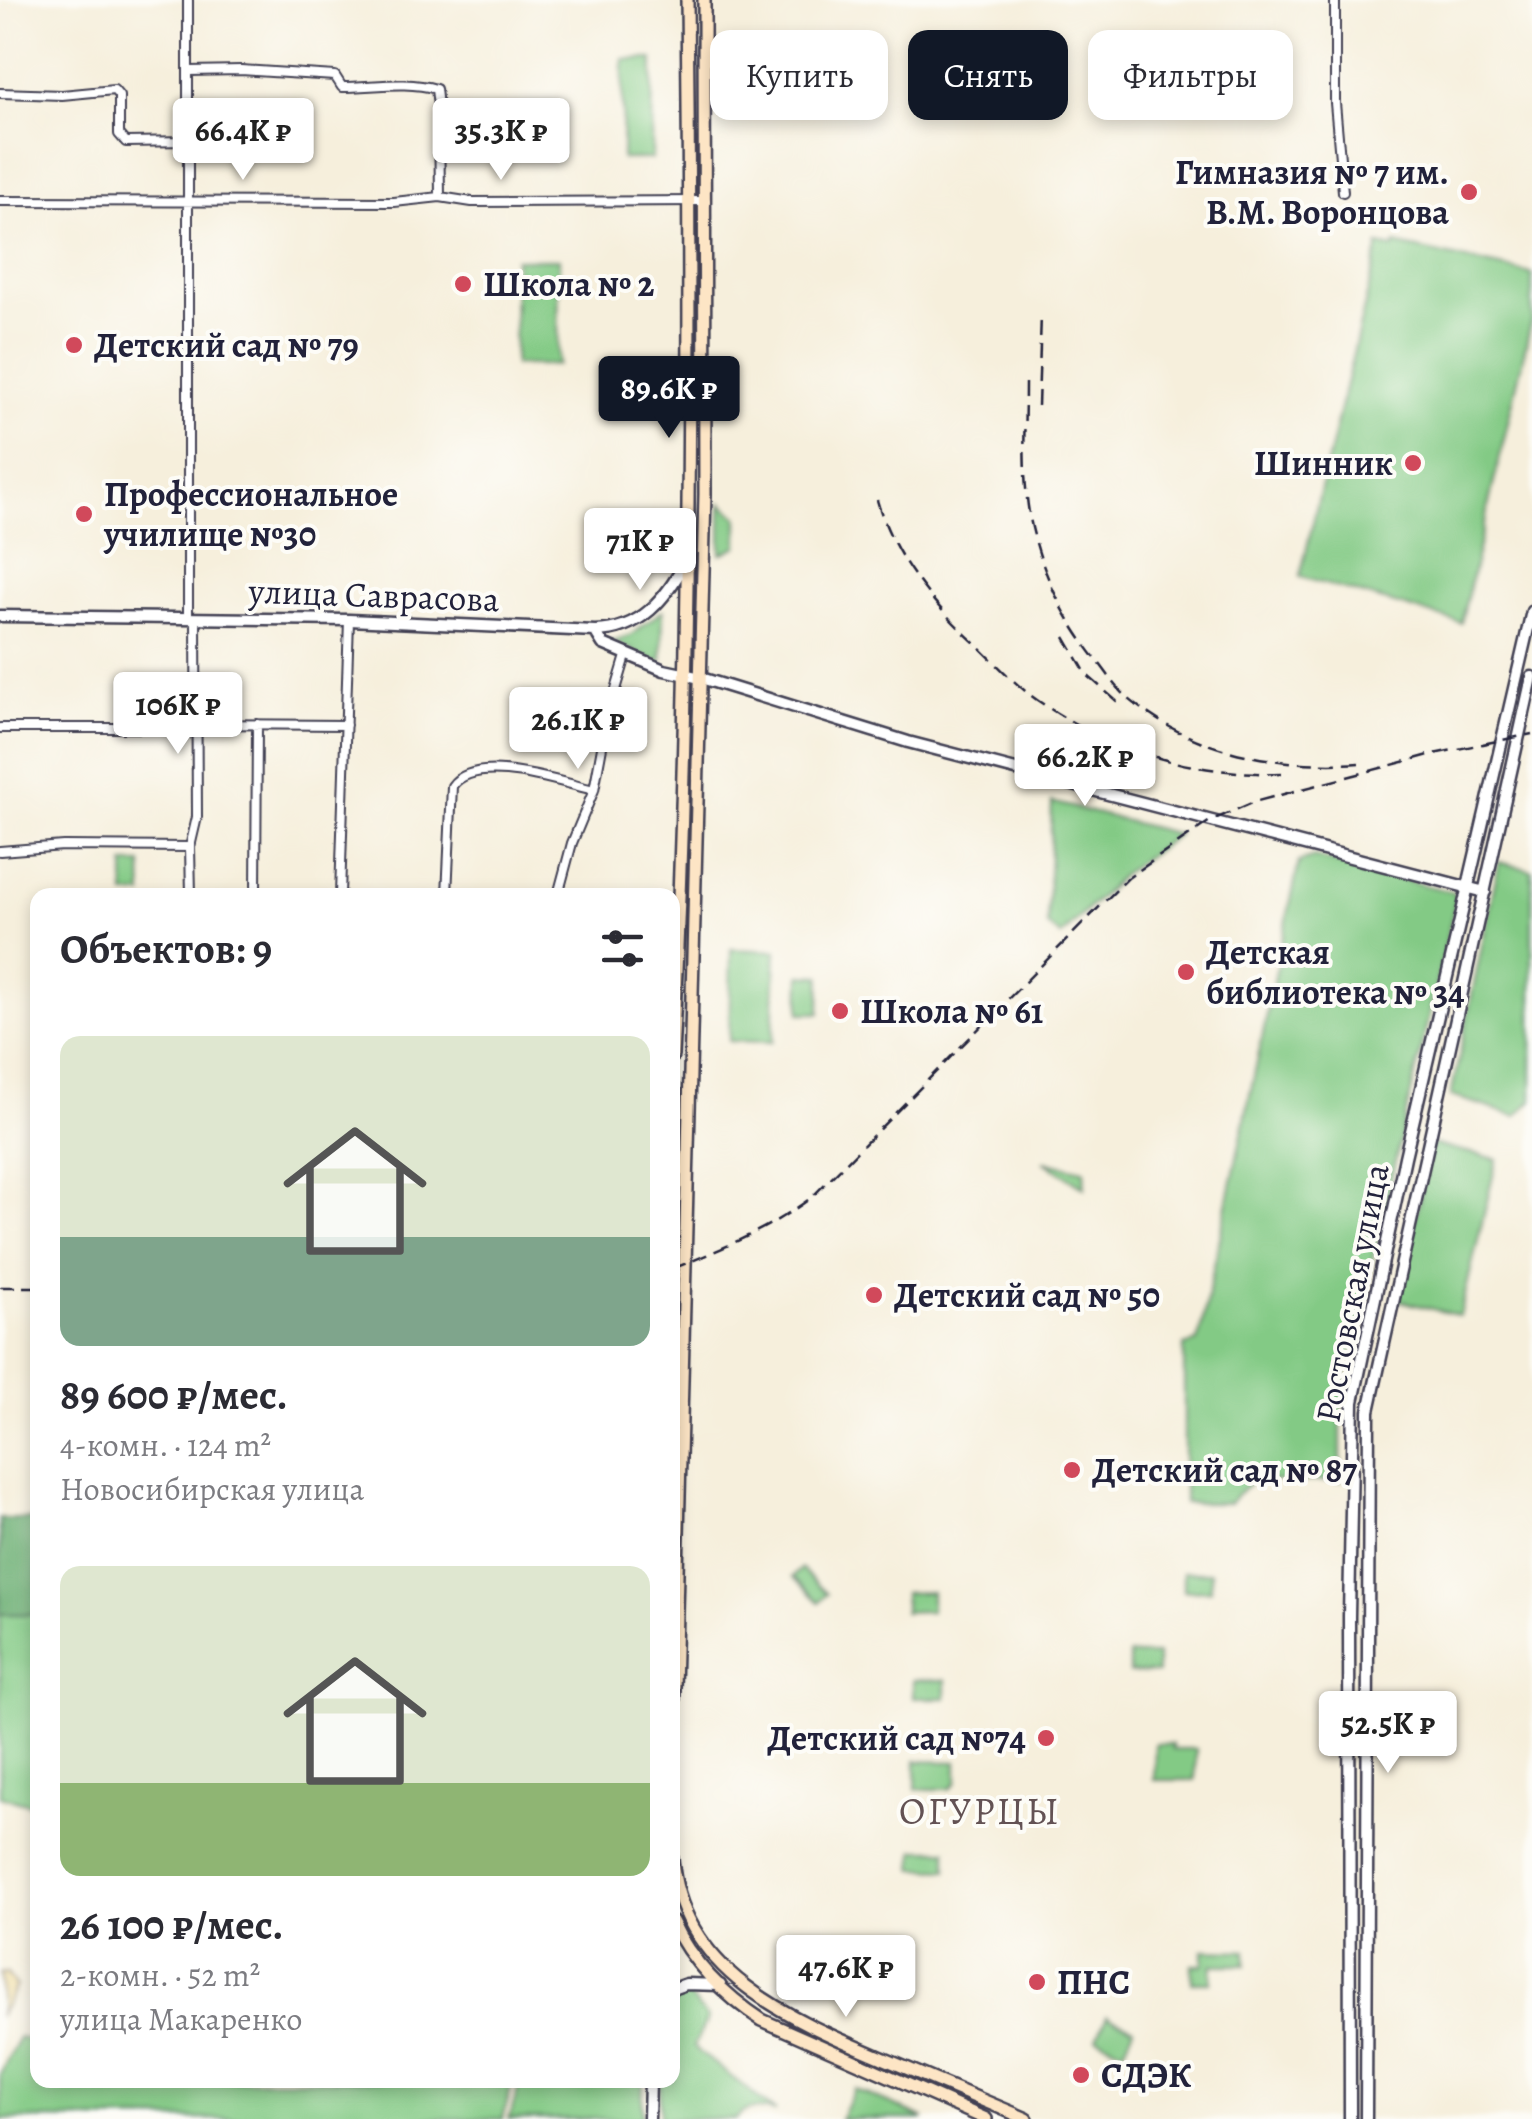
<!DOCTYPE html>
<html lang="ru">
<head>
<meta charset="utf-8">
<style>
  :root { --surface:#fff; --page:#f2f2f3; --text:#2b2b33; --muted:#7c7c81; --accent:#111827 }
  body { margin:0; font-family:Alegreya,serif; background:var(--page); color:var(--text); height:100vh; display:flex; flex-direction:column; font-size:38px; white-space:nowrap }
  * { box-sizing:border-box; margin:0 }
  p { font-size:32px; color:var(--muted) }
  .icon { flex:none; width:55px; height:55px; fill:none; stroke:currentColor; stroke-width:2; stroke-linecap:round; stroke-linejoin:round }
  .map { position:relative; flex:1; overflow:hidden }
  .drawer { position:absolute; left:30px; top:888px; width:650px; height:1200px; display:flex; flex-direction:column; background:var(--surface); border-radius:20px; box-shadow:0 5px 15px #0003 }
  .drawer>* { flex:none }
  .banner { position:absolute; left:710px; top:30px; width:670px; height:90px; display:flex; gap:20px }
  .price { position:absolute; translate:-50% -85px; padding:0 22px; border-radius:10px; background:#fff; color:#222; font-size:32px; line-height:65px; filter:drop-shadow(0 2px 5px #0008) }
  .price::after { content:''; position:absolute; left:50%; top:60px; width:30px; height:22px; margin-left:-15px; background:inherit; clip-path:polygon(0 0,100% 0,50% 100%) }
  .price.selected { background:var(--accent); color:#fff }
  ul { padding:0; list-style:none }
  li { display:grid; align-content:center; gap:20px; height:530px; padding:0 30px }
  li span { display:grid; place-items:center; height:310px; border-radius:20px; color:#555 }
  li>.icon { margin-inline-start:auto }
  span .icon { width:180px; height:180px; fill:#fffc; stroke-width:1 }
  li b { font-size:42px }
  h2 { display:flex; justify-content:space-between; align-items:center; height:120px; padding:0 30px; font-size:42px }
  .tag { padding:0 35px; border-radius:20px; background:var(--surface); box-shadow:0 5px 15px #0003; font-size:35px; line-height:90px }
  .tag.selected { background:var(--accent); color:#fff }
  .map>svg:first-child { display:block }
  .green { fill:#83ca85; stroke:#527660; stroke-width:2.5 }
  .forest { fill:#6aae72; stroke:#466856; stroke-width:2.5 }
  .sand { fill:#eeda9e; stroke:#887e6c; stroke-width:2.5 }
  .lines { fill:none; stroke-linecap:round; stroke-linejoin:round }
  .minor-casing { stroke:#424153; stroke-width:12 }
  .tertiary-casing { stroke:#424153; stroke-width:15 }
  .secondary-casing { stroke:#424153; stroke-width:16 }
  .minor { stroke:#fff; stroke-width:8 }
  .tertiary { stroke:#fff; stroke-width:10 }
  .secondary { stroke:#fde5c5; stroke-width:11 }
  .rail { stroke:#22223b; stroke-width:2.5; stroke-dasharray:15 8; stroke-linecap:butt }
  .poi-dot { fill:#d1495b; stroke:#fdfcf7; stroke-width:4 }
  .labels { text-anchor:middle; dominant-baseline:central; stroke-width:8; stroke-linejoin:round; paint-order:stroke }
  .poi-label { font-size:35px; font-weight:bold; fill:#22223b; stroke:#fdfcf7; text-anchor:start }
  .street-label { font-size:35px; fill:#22223b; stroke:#fdfcf7 }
  .neighbourhood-label { font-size:38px; letter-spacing:2.5px; fill:#635254; stroke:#fdfcf7 }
</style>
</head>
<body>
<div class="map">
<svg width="1532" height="2119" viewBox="0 0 1532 2119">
  <rect width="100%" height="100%" fill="#fdfcf7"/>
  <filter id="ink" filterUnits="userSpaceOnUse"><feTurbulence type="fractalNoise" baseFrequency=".01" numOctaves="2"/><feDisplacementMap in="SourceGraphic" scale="20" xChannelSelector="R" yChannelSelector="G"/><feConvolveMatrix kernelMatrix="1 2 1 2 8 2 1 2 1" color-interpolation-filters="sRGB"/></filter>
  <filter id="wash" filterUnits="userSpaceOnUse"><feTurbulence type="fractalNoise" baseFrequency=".0048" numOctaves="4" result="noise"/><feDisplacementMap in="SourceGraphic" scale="40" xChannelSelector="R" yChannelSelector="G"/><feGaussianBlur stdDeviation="2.25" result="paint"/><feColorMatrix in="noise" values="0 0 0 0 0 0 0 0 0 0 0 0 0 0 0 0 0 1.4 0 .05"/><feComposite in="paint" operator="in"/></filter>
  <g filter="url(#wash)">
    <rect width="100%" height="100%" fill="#f6efdc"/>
    <path class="green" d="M 623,59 L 653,59 L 652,159 L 622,159 Z
      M 1395,244 L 1532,274 L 1532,319 L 1461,623 L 1300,577 L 1379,245 L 1394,248 Z
      M 515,259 L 559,259 L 558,365 L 514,365 Z
      M 721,503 L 738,517 L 738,546 L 721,554 Z
      M 663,610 L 662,660 L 655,661 L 613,641 L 631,635 Z
      M 1052,802 L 1178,834 L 1124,873 L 1061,936 L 1047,925 Z
      M 1314,857 L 1452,892 L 1456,899 L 1345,1378 L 1341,1408 L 1341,1481 L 1252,1481 L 1229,1503 L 1184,1503 L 1184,1346 L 1198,1342 L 1299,862 Z
      M 1499,862 L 1532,870 L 1532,1101 L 1516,1116 L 1451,1096 Z
      M 125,864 L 142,864 L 143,895 L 125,895 Z
      M 731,949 L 776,951 L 773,1042 L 729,1041 Z
      M 801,975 L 821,976 L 820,1013 L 800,1013 Z
      M 1432,1144 L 1497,1159 L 1460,1316 L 1397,1300 Z
      M 1043,1161 L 1084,1170 L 1085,1188 Z
      M 801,1569 L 827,1594 L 819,1602 L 793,1577 Z
      M 1183,1572 L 1211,1572 L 1211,1590 L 1183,1591 Z
      M 931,1592 L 931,1611 L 904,1612 L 904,1593 Z
      M 37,1606 L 37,1806 L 0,1796 L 0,1607 Z
      M 1129,1655 L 1157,1655 L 1157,1673 L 1129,1673 Z
      M 913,1680 L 946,1680 L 946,1698 L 913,1698 Z
      M 1155,1744 L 1172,1744 L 1172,1749 L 1196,1749 L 1195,1780 L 1154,1780 Z
      M 916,1761 L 957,1762 L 957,1782 L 950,1789 L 916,1789 Z
      M 915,1850 L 947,1850 L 947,1870 L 914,1869 Z
      M 846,1935 L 884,1935 L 885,1950 L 846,1950 Z
      M 1203,1950 L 1246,1951 L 1246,1965 L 1212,1965 L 1211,1982 L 1192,1982 L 1192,1965 L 1203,1965 Z
      M 688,1994 L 708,2019 L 694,2045 L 697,2050 L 776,2112 C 760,2108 746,2106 736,2119 L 660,2119 L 660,2080 L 672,2080 L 673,2001 Z
      M 1107,2016 L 1134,2028 L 1124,2050 L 1097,2038 Z
      M 19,2037 L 37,2041 L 38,2080 L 513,2080 L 503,2119 L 0,2119 L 0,2074 Z
      M 521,2080 L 643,2080 L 642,2119 L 509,2119 Z
      M 855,2089 L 925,2119 L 840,2119 Z"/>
    <path class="forest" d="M 0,1519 L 37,1519 L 37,1614 L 0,1614 Z"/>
    <path class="sand" d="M 0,1973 L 7,1974 L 16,1986 L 0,2014 Z"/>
  </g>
  <g filter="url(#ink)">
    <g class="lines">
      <defs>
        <path id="minor" d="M 1335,0 L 1335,103 L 1343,192
          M 190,71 L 241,70 L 335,76 L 342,87 C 373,87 407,80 436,89 L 439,115 L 440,197
          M 0,93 L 62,95 L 114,90 L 119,96 L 119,134 L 126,142 L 189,141
          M 0,201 L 394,202 L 440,197 L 472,202 L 706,201
          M 188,618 L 188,0
          M 0,728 L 180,728 L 197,724 L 346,725
          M 0,851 L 63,846 L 190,847
          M 191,895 L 190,847 L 197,817 L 196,618
          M 256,895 L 257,724
          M 340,895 L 349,620
          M 447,895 L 452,786 C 476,753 559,782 594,790
          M 558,895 L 572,843 L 594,790 L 607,720 L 626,656"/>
        <path id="tertiary" d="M 0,616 L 349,620 L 595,631 L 603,644 L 664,670 L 701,678 L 908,742 L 1485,892
          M 595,631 C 641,630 666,599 686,561
          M 672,1989 L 686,1984 L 720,1985
          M 649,2119 L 650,2080
          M 1350,2119 L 1349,1616 L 1353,1402 L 1405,1157 L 1532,611
          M 1366,2119 L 1369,1411 L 1532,677"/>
        <path id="secondary" d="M 672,1056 C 690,704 691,352 687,0
          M 672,1766 L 705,494 L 704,0
          M 672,1858 C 681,1974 793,2020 885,2059 C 932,2079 980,2099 1027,2119
          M 672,1921 C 690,1961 725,1996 762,2020 L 986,2119"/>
      </defs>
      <use href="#minor" class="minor-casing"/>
      <use href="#tertiary" class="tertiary-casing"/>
      <use href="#secondary" class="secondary-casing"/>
      <use href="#minor" class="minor"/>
      <use href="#tertiary" class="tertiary"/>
      <use href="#secondary" class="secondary"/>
      <path class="rail" d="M 1025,383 C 1025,426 1022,470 1029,513 C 1039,567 1061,614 1095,658 C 1106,671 1116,688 1129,699 C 1193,753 1277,768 1359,763
        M 1038,406 L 1041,315
        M 877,500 C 893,556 932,604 975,643 C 997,664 1018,688 1043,704 C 1113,752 1199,776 1282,773
        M 1065,637 L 1087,675 L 1121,705
        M 672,1269 C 722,1249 769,1229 812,1197 L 1128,878 L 1210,821 L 1254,802 L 1433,754 L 1532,734
        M 0,1287 L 38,1287"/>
    </g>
  </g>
  <g class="poi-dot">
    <circle cx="1469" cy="192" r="10"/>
    <circle cx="463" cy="284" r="10"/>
    <circle cx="74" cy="345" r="10"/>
    <circle cx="1413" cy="463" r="10"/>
    <circle cx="84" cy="514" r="10"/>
    <circle cx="1186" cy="972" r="10"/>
    <circle cx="840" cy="1011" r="10"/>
    <circle cx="874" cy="1295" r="10"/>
    <circle cx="1072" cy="1470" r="10"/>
    <circle cx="1046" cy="1738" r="10"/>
    <circle cx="1037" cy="1982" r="10"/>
    <circle cx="1081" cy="2075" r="10"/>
  </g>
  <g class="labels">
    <g class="poi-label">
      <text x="1449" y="172" text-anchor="end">Гимназия № 7 им.<tspan x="1449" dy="40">В.М. Воронцова</tspan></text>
      <text x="483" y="284">Школа № 2</text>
      <text x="94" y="345">Детский сад № 79</text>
      <text x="1393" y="463" text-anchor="end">Шинник</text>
      <text x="104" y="494">Профессиональное<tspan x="104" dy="40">училище №30</tspan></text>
      <text x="1206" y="952">Детская<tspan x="1206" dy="40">библиотека № 34</tspan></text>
      <text x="860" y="1011">Школа № 61</text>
      <text x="894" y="1295">Детский сад № 50</text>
      <text x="1092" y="1470">Детский сад № 87</text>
      <text x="1026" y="1738" text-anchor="end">Детский сад №74</text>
      <text x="1057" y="1982">ПНС</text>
      <text x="1101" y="2075">СДЭК</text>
    </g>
    <g class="street-label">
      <text transform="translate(374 595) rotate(2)">улица Саврасова</text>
      <text transform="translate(1352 1293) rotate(-79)">Ростовская улица</text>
    </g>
    <g class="neighbourhood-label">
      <text x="980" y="1811">ОГУРЦЫ</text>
    </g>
  </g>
</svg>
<b class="price" style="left:243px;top:183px">66.4K ₽</b>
<b class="price" style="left:501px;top:183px">35.3K ₽</b>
<b class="price selected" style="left:669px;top:441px">89.6K ₽</b>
<b class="price" style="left:640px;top:593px">71K ₽</b>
<b class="price" style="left:178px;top:757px">106K ₽</b>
<b class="price" style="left:578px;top:772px">26.1K ₽</b>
<b class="price" style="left:1085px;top:809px">66.2K ₽</b>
<b class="price" style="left:1388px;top:1776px">52.5K ₽</b>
<b class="price" style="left:846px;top:2020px">47.6K ₽</b>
<div class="banner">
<a class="tag">Купить</a>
<a class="tag selected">Снять</a>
<a class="tag">Фильтры</a>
</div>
<section class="drawer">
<h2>Объектов: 9<svg class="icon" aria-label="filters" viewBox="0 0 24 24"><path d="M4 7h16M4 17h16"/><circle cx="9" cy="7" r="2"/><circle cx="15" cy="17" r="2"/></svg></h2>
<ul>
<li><span style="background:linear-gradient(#dfe7d0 65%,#7fa58c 0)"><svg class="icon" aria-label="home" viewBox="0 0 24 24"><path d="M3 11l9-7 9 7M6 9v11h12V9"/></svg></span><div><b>89 600 ₽/мес.</b><p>4-комн. · 124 m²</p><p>Новосибирская улица</p></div></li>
<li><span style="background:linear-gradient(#dfe7d0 70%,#8fb573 0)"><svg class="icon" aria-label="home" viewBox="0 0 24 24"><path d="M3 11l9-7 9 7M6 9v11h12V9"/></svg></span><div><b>26 100 ₽/мес.</b><p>2-комн. · 52 m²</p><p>улица Макаренко</p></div></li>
</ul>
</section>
</div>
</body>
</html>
